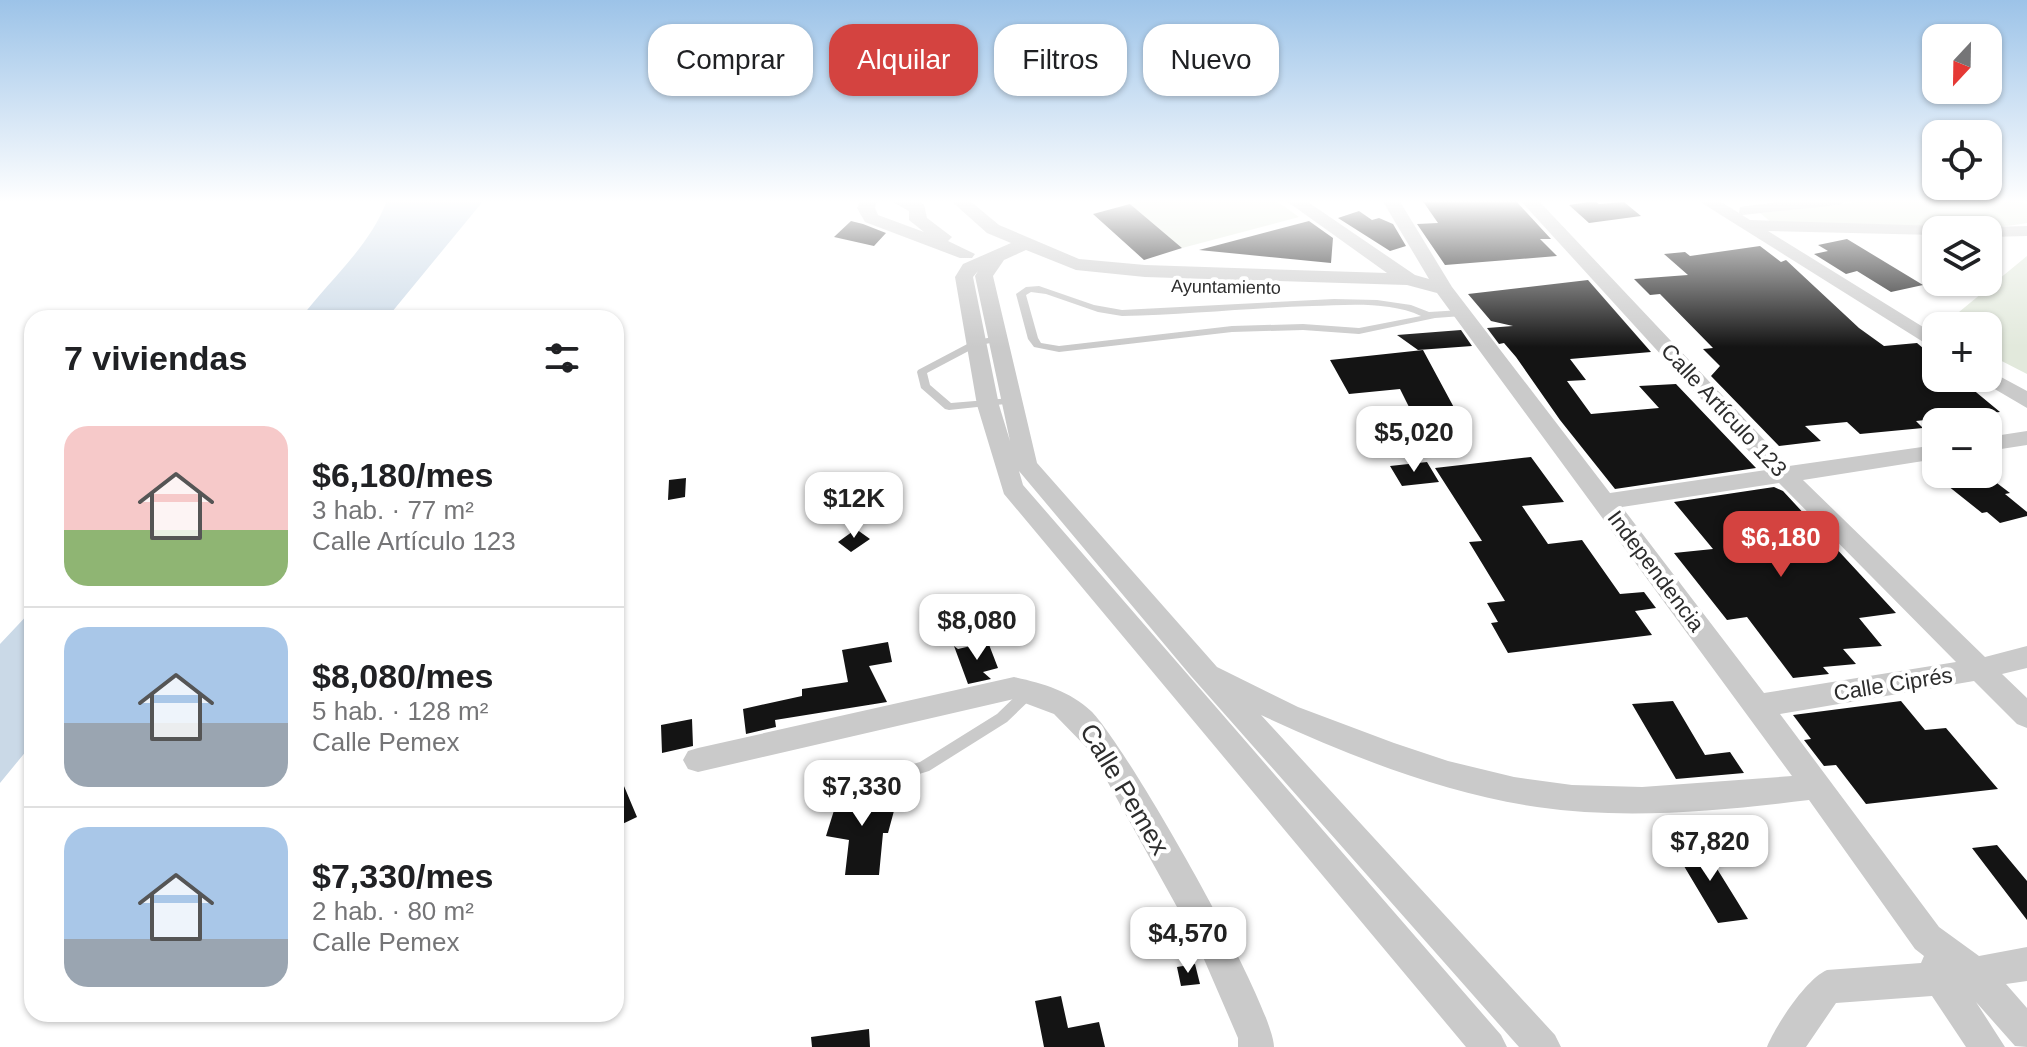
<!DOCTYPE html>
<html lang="es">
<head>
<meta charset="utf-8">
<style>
  :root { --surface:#fff; --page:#f6f6f6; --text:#202124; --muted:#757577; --line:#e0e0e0; --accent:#d44340 }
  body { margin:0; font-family:Arial,sans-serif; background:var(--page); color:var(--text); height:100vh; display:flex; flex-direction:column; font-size:30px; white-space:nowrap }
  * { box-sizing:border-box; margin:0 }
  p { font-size:26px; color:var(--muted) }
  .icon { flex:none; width:44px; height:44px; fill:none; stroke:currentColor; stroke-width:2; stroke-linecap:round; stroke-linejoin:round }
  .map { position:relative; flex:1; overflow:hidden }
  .sheet { position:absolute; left:24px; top:310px; width:600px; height:712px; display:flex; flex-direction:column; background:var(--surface); border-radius:24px; box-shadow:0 2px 6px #0004 }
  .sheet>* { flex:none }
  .top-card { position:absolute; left:648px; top:24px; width:760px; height:72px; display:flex; gap:16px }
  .needle { width:52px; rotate:202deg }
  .fabs { position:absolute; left:1922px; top:24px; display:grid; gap:16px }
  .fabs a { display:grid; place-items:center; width:80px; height:80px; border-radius:16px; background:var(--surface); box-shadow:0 2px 6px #0004; font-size:40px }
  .price { position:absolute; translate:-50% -68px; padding:0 18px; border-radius:16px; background:#fff; color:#222; font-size:26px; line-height:52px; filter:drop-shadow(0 2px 4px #0008) }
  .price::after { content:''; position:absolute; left:50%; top:48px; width:24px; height:18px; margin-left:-12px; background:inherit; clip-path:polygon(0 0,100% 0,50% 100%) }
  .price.current { background:var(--accent); color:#fff }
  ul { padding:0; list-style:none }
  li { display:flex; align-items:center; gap:24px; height:200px; padding:0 40px }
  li+li { border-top:2px solid var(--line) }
  li span { display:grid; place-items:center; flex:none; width:224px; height:160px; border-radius:24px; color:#555 }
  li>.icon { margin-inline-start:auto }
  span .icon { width:96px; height:96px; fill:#fffc; stroke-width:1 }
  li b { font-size:34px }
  h2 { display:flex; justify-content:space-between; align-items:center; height:96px; padding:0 40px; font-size:34px }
  .pill { padding:0 28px; border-radius:24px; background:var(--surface); box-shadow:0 2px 6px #0004; font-size:28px; line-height:72px }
  .pill.current { background:var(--accent); color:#fff }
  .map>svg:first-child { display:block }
  .green { fill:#e2e9dc }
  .water { fill:#cad9e7 }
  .building { fill:#141414 }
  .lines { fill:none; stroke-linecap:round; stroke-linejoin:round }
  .lane { fill:#cacaca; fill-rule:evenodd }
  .street { fill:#cacaca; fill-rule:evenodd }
  .labels { text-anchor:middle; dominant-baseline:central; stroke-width:8; stroke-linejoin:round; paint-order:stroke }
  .far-street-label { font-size:18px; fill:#2d2d2d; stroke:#fff }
  .street-label { font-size:22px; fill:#2d2d2d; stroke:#fff }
  .near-street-label { font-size:26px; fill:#2d2d2d; stroke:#fff }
</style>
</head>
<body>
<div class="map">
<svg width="2027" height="1047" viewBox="0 0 2027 1047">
  <rect width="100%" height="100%" fill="#fff"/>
  <path class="green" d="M 1146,200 L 1275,200 L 1299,217 L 1182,248 L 1130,204 Z
    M 1874,200 L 2019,200 L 2027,204 L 2027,223 L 1995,228 L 1771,222 L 1760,213 Z
    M 2027,256 L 2027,374 L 1988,354 L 1988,326 L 1942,326 Z"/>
  <path class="water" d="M 387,200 L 484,200 L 387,318 L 301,318 C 330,279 370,247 387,200 Z
    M 32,610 L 32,744 L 0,783 L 0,644 Z"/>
  <path class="building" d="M 1422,200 L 1515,200 L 1551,239 L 1540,239 L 1557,256 L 1445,265 L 1417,224 L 1438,223 Z
    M 1595,201 L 1599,204 L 1624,202 L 1641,216 L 1589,223 L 1569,205 Z
    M 1130,204 L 1182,248 L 1144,260 L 1093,214 Z
    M 1359,211 L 1372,220 L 1379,218 L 1393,224 L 1406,246 L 1390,251 L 1338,218 Z
    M 851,221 L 863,224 L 886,233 L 874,246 L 834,237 Z
    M 1309,221 L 1333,238 L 1331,263 L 1199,250 Z
    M 1847,239 L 1923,285 L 1891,292 L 1857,271 L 1846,274 L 1814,254 L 1828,251 L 1818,245 Z
    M 1760,246 L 1781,262 L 1786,260 L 1859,328 L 1884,346 L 1917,343 L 1936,359 L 1936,378 L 1959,378 L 2000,412 L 1916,421 L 1923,428 L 1860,434 L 1847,422 L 1805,426 L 1821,441 L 1779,446 L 1711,376 L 1720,366 L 1703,349 L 1713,348 L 1660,294 L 1650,295 L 1634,279 L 1688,275 L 1664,254 L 1685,252 L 1690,256 Z
    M 1588,280 L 1651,352 L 1570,359 L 1586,380 L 1567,381 L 1591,414 L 1659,408 L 1639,386 L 1676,384 L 1756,468 L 1615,489 L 1560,420 L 1516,357 L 1504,343 L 1499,344 L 1487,328 L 1513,326 L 1491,321 L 1468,294 Z
    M 1461,330 L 1472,346 L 1418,350 L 1397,335 Z
    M 1423,350 L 1458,415 L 1414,417 L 1400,389 L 1349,394 L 1330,360 Z
    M 1531,457 L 1564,502 L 1522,506 L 1548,544 L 1582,540 L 1620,594 L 1644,592 L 1656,608 L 1635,611 L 1652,635 L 1508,653 L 1491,623 L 1498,622 L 1487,603 L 1505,601 L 1469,542 L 1482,541 L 1435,468 Z
    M 1427,462 L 1439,482 L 1402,486 L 1390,466 Z
    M 1933,474 L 1985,474 L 2010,493 L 2005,494 L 2027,512 L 2027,516 L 2000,523 L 1987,512 L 1982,513 Z
    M 686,478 L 685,497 L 668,500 L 669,480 Z
    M 1774,487 L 1783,491 L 1896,613 L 1859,618 L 1882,646 L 1843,649 L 1856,664 L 1823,667 L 1829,674 L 1793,678 L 1747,617 L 1727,620 L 1674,553 L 1713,549 L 1674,502 Z
    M 856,529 L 870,539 L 851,552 L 838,542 Z
    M 888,642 L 892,662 L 869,666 L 887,702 L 775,720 L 776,727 L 746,734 L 743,709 L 802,696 L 802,689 L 848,682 L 842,650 Z
    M 988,642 L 998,668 L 983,672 L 991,679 L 968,684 L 954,646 L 958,649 Z
    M 1673,701 L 1705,755 L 1730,752 L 1744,773 L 1676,779 L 1632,704 Z
    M 1901,701 L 1925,730 L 1946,728 L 1998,789 L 1866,804 L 1836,765 L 1824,766 L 1804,740 L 1811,739 L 1793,715 Z
    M 692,719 L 693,746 L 662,753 L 661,725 Z
    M 616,767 L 637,817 L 616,827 Z
    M 841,788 L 898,796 L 888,833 L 883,833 L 879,875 L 845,875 L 849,840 L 826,836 Z
    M 1701,843 L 1737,901 L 1748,919 L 1718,923 L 1672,846 Z
    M 1997,845 L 2027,881 L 2027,920 L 1972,848 Z
    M 1195,964 L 1200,984 L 1181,986 L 1177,967 Z
    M 1061,996 L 1068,1028 L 1099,1022 L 1105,1047 L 1044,1047 L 1035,1001 Z
    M 869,1029 L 870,1047 L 812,1047 L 811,1037 Z"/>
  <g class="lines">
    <path class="lane" d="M 1039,286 L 1094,305 L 1122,310 L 1334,299 L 1377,300 L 1411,305 L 1429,312 L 1462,310 L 1467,313 L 1462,316 L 1435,318 L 1359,334 L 1303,330 L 1232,332 L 1059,352 L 1034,347 L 1028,339 L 1016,294 L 1026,287 ZM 1031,292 L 1046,294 L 1098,312 L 1122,316 C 1185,315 1249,308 1312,306 C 1347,305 1389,301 1421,316 L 1359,328 L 1303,324 L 1232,326 L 1059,346 L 1041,343 L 1038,338 L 1026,295 Z
      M 997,336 L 1001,337 L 1001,341 L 980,345 L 927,373 L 930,385 L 951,403 L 1011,398 L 1016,401 L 1015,403 L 949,410 L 945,409 L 921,388 L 917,372 L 918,370 L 973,341 Z
      M 1030,685 L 1035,687 L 1037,691 L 1035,695 L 1007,722 L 929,771 L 870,789 L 865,788 L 863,783 L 865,778 L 920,762 L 997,714 L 1025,687 Z"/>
    <path class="street" d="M 861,200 L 877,200 L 875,208 L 878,215 L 924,232 L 909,220 L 909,211 L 889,200 L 913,200 L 924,204 L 927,218 L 952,237 L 948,241 L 975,254 L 972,258 L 960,258 L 865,222 L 857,208 Z
      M 950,200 L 969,200 L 999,225 L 1079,259 L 1145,265 L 1387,273 L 1285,200 L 1305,200 L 1415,275 L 1429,279 L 1382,200 L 1399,200 L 1452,287 L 1610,493 L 1766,470 L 1520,200 L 1538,200 L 1789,466 L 1936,445 L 1936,459 L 1803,480 L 1985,657 L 2027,646 L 2027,668 L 2002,674 L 2027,698 L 2027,728 L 2017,724 L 1974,681 L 1780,714 L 1939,927 L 1979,956 L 2027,947 L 2027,981 L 2006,984 L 2027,1008 L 2027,1047 L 2015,1046 L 1976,1002 L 2005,1047 L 1966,1047 L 1932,996 L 1836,1003 L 1806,1047 L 1767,1047 C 1776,1025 1806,979 1827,970 L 1921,963 L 1924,956 L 1915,949 L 1809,800 C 1719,811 1627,820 1537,807 C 1442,793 1347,755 1261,715 L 1555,1035 L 1561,1047 L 1519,1047 L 1191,676 L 1019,471 L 1023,485 L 1501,1035 L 1507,1047 L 1466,1047 L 1004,494 L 977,405 L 955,277 L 963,264 L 1011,243 L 987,233 ZM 1026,250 L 1076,270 L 1145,277 L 1407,285 L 1437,293 L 1792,776 L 1642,787 L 1572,785 L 1514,777 L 1448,761 L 1394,743 L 1298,707 L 1217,667 L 1037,463 L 993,276 L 1004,260 ZM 978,271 L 975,276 L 1010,441 L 999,405 L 973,277 ZM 1779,483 L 1956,662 L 1764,693 L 1622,507 Z
      M 1697,200 L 1718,200 L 1739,213 L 1740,207 L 1746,206 L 1796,200 L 1847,200 L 1839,205 L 1742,215 L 1750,220 L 1942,226 L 1945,230 L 1936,230 L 1936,235 L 1768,231 L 1936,335 L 1936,350 Z
      M 2027,226 L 2027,236 L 1988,237 L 1988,230 L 1981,230 L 1988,227 Z
      M 1988,370 L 2027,391 L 2027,408 L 1981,381 L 1979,378 L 1988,378 Z
      M 2027,431 L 2027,445 L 1988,451 L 1988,437 Z
      M 1014,677 C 1042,683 1070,691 1091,711 C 1126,745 1273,1003 1274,1047 L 1238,1047 L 1238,1038 L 1197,943 L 1091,752 L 1054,714 L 1014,699 L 698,772 L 688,769 L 683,760 L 688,751 L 698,748 Z"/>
  </g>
  <linearGradient id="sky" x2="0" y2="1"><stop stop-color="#9cc3e8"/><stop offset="0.58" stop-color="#fff"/><stop offset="1" stop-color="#fff" stop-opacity="0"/></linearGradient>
  <rect width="2027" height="347" fill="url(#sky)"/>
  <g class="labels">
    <g class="far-street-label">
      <text transform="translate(1226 287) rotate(1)">Ayuntamiento</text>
    </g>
    <g class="street-label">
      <text transform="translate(1724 410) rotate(47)">Calle Artículo 123</text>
      <text transform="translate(1656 571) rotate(53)">Independencia</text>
      <text transform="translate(1893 684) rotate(-9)">Calle Ciprés</text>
    </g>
    <g class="near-street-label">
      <text transform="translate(1125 789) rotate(59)">Calle Pemex</text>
    </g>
  </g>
</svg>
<div class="fabs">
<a><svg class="needle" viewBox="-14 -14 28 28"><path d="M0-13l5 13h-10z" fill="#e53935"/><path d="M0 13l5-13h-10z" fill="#757577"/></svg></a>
<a><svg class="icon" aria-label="locate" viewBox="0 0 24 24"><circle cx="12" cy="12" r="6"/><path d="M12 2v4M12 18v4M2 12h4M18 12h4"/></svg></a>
<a><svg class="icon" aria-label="layers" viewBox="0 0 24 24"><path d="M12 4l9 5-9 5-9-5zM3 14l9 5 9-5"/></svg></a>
<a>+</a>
<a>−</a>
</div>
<b class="price" style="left:1414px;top:474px">$5,020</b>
<b class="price" style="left:854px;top:540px">$12K</b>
<b class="price current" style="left:1781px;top:579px">$6,180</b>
<b class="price" style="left:977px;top:662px">$8,080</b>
<b class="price" style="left:862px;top:828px">$7,330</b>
<b class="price" style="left:1710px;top:883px">$7,820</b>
<b class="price" style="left:1188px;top:975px">$4,570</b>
<div class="top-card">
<a class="pill">Comprar</a>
<a class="pill current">Alquilar</a>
<a class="pill">Filtros</a>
<a class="pill">Nuevo</a>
</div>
<section class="sheet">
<h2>7 viviendas<svg class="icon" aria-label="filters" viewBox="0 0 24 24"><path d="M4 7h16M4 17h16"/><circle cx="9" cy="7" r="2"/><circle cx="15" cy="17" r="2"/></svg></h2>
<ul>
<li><span style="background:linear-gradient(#f6c9c9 65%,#8fb573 0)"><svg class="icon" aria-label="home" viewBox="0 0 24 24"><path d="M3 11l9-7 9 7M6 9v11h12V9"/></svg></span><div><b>$6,180/mes</b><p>3 hab. · 77 m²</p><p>Calle Artículo 123</p></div></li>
<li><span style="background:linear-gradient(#a9c7e8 60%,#9aa5b1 0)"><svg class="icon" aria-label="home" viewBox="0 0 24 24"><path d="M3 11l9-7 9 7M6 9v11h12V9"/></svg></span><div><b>$8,080/mes</b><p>5 hab. · 128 m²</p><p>Calle Pemex</p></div></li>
<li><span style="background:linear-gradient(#a9c7e8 70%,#9aa5b1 0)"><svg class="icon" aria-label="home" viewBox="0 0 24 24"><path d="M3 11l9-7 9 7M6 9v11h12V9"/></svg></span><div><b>$7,330/mes</b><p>2 hab. · 80 m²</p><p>Calle Pemex</p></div></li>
</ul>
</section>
</div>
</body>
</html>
